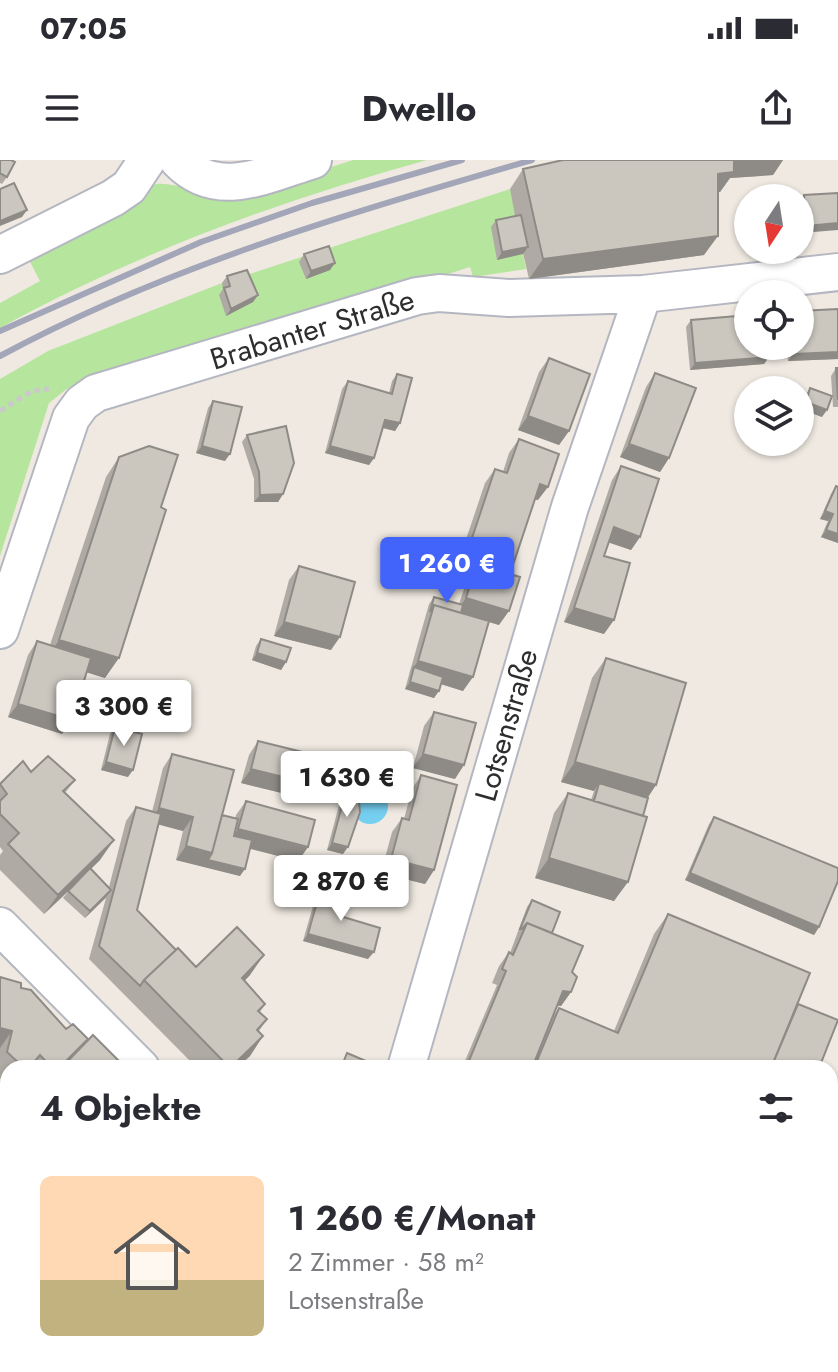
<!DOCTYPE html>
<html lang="de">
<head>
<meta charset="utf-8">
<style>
  :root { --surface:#fff; --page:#f2f2f3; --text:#2b2b33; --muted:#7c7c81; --accent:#4264fb }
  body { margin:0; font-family:Jost,sans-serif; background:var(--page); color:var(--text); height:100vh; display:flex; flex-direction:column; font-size:30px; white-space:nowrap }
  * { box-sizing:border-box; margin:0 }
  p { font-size:26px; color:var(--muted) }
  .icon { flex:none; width:44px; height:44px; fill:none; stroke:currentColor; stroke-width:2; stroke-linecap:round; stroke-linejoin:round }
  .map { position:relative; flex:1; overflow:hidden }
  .panel { position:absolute; left:0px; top:900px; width:838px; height:312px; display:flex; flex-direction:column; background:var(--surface); border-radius:24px 24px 0 0; box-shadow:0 2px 6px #0004 }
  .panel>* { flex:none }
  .needle { width:52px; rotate:192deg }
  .buttons { position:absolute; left:734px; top:24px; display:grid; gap:16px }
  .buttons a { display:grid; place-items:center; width:80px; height:80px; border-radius:50%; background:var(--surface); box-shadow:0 2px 6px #0004; font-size:40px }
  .price { position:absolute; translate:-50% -68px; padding:0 18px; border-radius:8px; background:#fff; color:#222; font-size:26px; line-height:52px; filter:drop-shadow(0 2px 4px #0008) }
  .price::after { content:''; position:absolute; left:50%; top:48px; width:24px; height:18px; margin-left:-12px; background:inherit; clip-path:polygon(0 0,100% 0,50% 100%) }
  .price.current { background:var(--accent); color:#fff }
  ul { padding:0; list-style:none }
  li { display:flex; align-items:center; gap:24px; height:200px; padding:0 40px }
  li span { display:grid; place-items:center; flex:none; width:224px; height:160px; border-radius:12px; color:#555 }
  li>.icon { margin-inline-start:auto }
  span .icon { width:96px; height:96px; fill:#fffc; stroke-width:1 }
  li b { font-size:34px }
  h2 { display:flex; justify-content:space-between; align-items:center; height:96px; padding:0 40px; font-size:34px }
  .status { display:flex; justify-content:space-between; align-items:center; height:56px; padding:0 40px; background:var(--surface); direction:ltr }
  .status svg { height:22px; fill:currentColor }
  header { display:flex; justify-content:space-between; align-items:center; height:104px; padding:0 40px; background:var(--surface); font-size:36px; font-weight:700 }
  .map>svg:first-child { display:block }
  .green { fill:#b6e59e }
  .water { fill:#75cff0 }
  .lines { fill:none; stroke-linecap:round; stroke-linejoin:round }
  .minor-casing { stroke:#b4b7c1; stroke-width:40 }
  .path { stroke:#c9c9c9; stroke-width:5; stroke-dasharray:6 4; stroke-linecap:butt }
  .minor { stroke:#fff; stroke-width:36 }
  .rail { stroke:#a3a6b8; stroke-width:6 }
  .wall { fill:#afaba4 }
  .shaded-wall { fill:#8e8b86 }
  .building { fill:#cbc7bf; stroke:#8e8b86; stroke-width:2 }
  .labels { text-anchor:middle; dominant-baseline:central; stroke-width:6; stroke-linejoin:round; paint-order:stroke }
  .street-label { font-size:30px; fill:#2e2e2e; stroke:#fff }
</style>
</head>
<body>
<div class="status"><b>07:05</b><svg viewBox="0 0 49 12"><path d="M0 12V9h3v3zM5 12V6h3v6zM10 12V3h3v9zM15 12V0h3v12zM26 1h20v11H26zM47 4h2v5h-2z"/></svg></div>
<header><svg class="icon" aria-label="menu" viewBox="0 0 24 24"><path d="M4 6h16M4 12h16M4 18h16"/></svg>Dwello<svg class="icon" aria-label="share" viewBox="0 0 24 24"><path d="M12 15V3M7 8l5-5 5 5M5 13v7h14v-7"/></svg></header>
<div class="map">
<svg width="838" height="1212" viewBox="0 0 838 1212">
  <rect width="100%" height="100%" fill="#efe9e1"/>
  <path class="green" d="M 353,0 L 427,0 C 279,41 134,94 0,168 L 0,143 L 40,121 L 27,96 L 156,24 C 183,22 205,40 233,39 Z
    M 510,29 L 526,109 L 473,117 L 470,107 L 203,192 L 68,228 L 49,243 L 0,396 L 0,219 L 48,191 L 222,123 Z"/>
  <path class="water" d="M352 646a18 18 0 1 1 36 0a18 18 0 1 1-36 0Z"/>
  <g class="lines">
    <defs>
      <path id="minor" d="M 178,0 C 217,41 267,14 313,0
        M 0,95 L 113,38 L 129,27 L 147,0
        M 0,470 L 71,258 L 82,243 L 96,233 L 417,136 L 439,133 L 509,138 L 643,134 L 838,112
        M 0,766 L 141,908
        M 406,908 L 570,347 L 643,134
        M 412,1204 L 419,1212"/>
    </defs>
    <use href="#minor" class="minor-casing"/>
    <path class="path" d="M 0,251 L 32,231 L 49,229"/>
    <use href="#minor" class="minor"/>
    <path class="rail" d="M 0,171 L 201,82 L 312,43 L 462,0
      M 0,196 C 167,106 350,53 532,0"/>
  </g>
  <path class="wall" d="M 0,0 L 7,17 L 2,24 L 0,23 Z
    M 563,0 L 783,0 L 773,15 L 730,18 L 720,32 L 718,32 L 704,95 L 529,119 L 523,93 L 497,100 L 491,67 L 496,60 L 515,56 L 510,29 L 523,9 Z
    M 838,33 L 801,73 L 800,41 L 804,35 Z
    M 304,94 L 330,110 L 306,119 L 299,102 Z
    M 227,116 L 258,135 L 253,142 L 226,156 L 219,135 L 223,129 L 222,123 Z
    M 838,149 L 838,199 L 788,201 L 787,186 L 800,186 Z
    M 691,160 L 769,197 L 764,204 L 690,210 L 686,167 Z
    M 549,198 L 569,271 L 559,285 L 518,270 L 539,212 Z
    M 836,208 L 838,208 L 838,247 L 833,247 L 831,216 Z
    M 655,213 L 669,298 L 660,312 L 620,297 L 646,227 Z
    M 397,214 L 400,263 L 395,271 L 382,268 L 374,298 L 369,305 L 325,293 L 342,229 L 348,221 L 389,233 L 392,221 Z
    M 810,228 L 822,257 L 801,249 L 805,236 Z
    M 213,241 L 225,301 L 196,293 L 208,248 Z
    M 247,275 L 283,334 L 278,342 L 254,342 L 254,319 L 242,282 Z
    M 519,279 L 538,340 L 535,340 L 510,414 L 499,465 L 489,462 L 463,531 L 441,524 L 434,538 L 405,529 L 429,444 L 434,437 L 459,444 L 468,417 L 455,412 L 485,323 L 495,309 L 503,312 L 509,293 Z
    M 119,297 L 105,518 L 87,512 L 72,560 L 62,574 L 8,557 L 28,495 L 37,481 L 50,485 L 106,317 Z
    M 621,306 L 640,377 L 631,390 L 609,382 L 604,396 L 604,474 L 564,462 L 612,320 Z
    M 836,326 L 838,383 L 821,377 L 828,361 L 820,359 L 831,334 Z
    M 299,406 L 331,490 L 274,476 L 289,420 Z
    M 261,479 L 286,502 L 281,510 L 252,500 L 256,486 Z
    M 606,498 L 648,638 L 614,741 L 535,718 L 554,653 L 568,633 L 591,640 L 594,631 L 561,622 L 592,518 Z
    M 434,552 L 455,619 L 413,608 L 424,566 Z
    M 115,567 L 128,617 L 101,610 L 110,574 Z
    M 258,581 L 332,629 L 323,643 L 241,623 L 249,595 Z
    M 172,594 L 222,655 L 235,659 L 236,655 L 246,641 L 308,687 L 298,701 L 250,689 L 240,716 L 176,700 L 183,671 L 158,664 L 137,750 L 176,790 L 196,807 L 250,815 L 244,821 L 265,844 L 260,852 L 267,859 L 259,871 L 263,876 L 250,896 L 237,908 L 197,908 L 89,799 L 106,738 L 85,758 L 63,738 L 68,732 L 44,754 L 0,710 L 0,695 L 3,691 L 0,687 L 0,624 L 31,612 L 75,620 L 65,633 L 100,700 L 91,709 L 109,727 L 126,661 L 136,647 L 152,652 L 163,608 Z
    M 421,615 L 434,710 L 425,724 L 381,713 L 392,672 L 402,658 L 404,659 L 412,629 Z
    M 346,631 L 343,694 L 327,690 L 341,638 Z
    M 714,657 L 819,767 L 814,775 L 685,720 L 709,664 Z
    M 321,728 L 340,756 L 368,799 L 303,781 L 316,735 Z
    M 532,740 L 552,773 L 572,812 L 571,832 L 561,846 L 558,846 L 553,856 L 559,848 L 614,871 L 654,774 L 668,754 L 798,844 L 819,908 L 462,908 L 497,825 L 492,823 L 499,806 L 509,792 L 510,793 L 527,747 Z
    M 0,817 L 21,828 L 66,869 L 88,879 L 126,908 L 8,908 L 8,926 L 0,918 Z
    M 8,1092 L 8,1204 L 13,1204 L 7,1212 L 0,1212 L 0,1120 Z
    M 49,1204 L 93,1204 L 91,1212 L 47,1212 Z
    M 145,1204 L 182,1204 L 180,1212 L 153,1212 L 154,1207 Z
    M 260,1204 L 295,1204 L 292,1212 L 258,1212 Z
    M 320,1204 L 389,1204 L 396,1212 L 314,1212 Z
    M 464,1204 L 561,1204 L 554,1212 L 481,1212 L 476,1208 L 471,1212 Z
    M 762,1204 L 799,1204 L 796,1212 L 760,1212 Z"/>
  <path class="shaded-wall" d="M 733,0 L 783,0 L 773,15 L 730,18 L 720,32 L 704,34 L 718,14 Z
    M 27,50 L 22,57 L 0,66 L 0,61 Z
    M 838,63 L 838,70 L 801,73 L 806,66 Z
    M 718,76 L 704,95 L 529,119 L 543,99 Z
    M 528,87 L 523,94 L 497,100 L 502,92 Z
    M 335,103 L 330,110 L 306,119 L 311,111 Z
    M 258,135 L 253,142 L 226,156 L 231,149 Z
    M 838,192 L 838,199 L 788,201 L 793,194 Z
    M 769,197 L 764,204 L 690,210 L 695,203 Z
    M 806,242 L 827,250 L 822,257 L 801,249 Z
    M 528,256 L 569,271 L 559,285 L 518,270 Z
    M 385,260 L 400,263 L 395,271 L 380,267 Z
    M 629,284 L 669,298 L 660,312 L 620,297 Z
    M 202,286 L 230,294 L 225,301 L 196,293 Z
    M 330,286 L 374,298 L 369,305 L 325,293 Z
    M 540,324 L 548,327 L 538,340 L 530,338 Z
    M 283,334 L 278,342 L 254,342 L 260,335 Z
    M 825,351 L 833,354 L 828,361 L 820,359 Z
    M 614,367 L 640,377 L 631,390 L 604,381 Z
    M 826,370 L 838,374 L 838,383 L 821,377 Z
    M 465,399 L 477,403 L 468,417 L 455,412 Z
    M 466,438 L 509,451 L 499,465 L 456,452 Z
    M 574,448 L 614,460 L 604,474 L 564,462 Z
    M 284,462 L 340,477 L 331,490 L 274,476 Z
    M 59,480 L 119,498 L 105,518 L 46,500 Z
    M 257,493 L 286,502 L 281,510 L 252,500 Z
    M 418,501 L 473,517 L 463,531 L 412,515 L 414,507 L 408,514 Z
    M 410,522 L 439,531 L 434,538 L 405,529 Z
    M 18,544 L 72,560 L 62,574 L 8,557 Z
    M 423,594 L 464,605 L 455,619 L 413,608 Z
    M 106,602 L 133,610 L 128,617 L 101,610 Z
    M 575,602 L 656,625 L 643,645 L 599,623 L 594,631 L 561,622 Z
    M 251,609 L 332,629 L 323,643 L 241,623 Z
    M 159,648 L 193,657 L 183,671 L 149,662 Z
    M 238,669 L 308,687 L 298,701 L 229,683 Z
    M 114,680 L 100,700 L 44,754 L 58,735 Z
    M 332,683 L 348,687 L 343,694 L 327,690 Z
    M 186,686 L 212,693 L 245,709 L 240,716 L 176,700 Z
    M 549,698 L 628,722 L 614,741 L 535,718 Z
    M 391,699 L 434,710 L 425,724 L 381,713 Z
    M 690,713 L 819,767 L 814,775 L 685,720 Z
    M 111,730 L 106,737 L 85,758 L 90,751 Z
    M 308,774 L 374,792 L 368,799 L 303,781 Z
    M 264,795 L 250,815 L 228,838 L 242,818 Z
    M 563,831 L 571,832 L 561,846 L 554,845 Z
    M 0,868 L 12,871 L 0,888 Z
    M 263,876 L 250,896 L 237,908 L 231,908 Z
    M 687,902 L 702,908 L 682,908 Z
    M 468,903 L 479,908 L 465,908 Z
    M 0,1200 L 8,1202 L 8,1204 L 13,1204 L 7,1212 L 0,1212 Z
    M 57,1204 L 64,1204 L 91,1211 L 51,1212 Z
    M 557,1204 L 561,1204 L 554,1212 L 548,1212 Z"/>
  <path class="building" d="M 0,0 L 11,0 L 15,2 L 7,17 L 0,13 Z
    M 563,0 L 734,0 L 734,12 L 718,14 L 718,76 L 543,99 L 523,9 Z
    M 14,23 L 27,50 L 0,61 L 0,29 Z
    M 838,33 L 838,63 L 806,66 L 804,35 Z
    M 521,55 L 528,87 L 502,92 L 496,60 Z
    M 329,86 L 335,103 L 311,111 L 304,94 Z
    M 247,110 L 258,135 L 231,149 L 224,128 L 230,126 L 227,116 Z
    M 838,149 L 838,192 L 793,194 L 793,186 L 800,186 L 800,151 Z
    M 748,155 L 748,186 L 768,186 L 769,197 L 695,203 L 691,160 Z
    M 549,198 L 590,214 L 569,271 L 528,256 Z
    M 836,208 L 838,208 L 838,240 Z
    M 655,213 L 696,228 L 669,298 L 629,284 Z
    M 397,214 L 412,218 L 400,263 L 385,260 L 374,298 L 330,286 L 348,221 L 392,234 Z
    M 810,228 L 832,236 L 827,250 L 806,242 Z
    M 213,241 L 242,247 L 230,294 L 202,286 Z
    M 286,266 L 294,303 L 283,334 L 260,335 L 259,312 L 247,275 Z
    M 519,279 L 559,294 L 548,327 L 540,324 L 510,414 L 520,417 L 509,451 L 466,438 L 477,403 L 465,399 L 495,309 L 507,313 Z
    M 149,286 L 178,295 L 161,347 L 166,350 L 119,498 L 59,480 L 119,297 Z
    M 621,306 L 659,319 L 640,377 L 614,367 L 604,396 L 630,403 L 614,460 L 574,448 Z
    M 836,326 L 838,327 L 838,374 L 826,370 L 833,354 L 825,351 Z
    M 299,406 L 355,422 L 340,477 L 284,462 Z
    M 434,437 L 463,445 L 461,453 L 434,445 L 430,452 Z
    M 434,445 L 489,461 L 473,517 L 418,501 Z
    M 261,479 L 291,488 L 286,502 L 257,493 Z
    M 37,481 L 91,498 L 72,560 L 18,544 Z
    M 606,498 L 686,523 L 656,625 L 575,602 Z
    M 414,507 L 443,517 L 439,531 L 410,522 Z
    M 434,552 L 476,563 L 464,605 L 423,594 Z
    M 115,567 L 142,574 L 133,610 L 106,602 Z
    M 258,581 L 339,601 L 332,629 L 251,609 Z
    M 172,594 L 234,610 L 212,693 L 186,686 L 193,657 L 159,648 Z
    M 48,596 L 75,620 L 63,631 L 114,680 L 58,735 L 8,684 L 19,673 L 0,654 L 0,641 L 7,634 L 0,624 L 23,601 L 31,612 Z
    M 421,615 L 457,625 L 434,710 L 391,699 L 402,658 L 409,660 Z
    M 599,623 L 648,638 L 643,656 L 594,641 Z
    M 346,631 L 358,633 L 360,652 L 348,687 L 332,683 Z
    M 568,633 L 647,657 L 628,722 L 549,698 Z
    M 246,641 L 315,660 L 308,687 L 238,669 Z
    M 136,647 L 161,654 L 137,750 L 176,790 L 144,820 L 140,826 L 99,786 Z
    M 222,655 L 238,659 L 234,676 L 252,680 L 245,709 L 208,700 L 212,693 Z
    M 714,657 L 838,708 L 838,721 L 819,767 L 690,713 Z
    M 90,708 L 111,730 L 90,751 L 68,731 Z
    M 321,728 L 347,735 L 340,756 L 380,768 L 374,792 L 308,774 Z
    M 532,740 L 560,752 L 552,773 L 527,763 L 522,769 L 520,769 Z
    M 668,754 L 810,813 L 771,908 L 702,908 L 687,902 L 684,908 L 534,908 L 559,848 L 618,873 Z
    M 527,763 L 583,786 L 572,812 L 577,817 L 571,832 L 563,831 L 532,908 L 479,908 L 468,903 L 506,811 L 502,809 L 509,792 L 513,795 Z
    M 237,767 L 264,795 L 242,818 L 265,844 L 258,851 L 267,859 L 257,870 L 263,876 L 230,908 L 144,820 L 178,788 L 196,807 Z
    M 0,817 L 21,823 L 21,828 L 31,830 L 66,869 L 73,864 L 88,879 L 59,908 L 52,908 L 40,895 L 34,902 L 38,907 L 38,908 L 24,908 L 7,892 L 12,871 L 0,868 Z
    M 798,844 L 838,860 L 819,908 L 771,908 Z
    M 93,875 L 126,908 L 67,908 L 64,905 Z
    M 347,893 L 373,904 L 371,908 L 341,908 Z
    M 8,1113 L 8,1202 L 0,1200 L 0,1141 Z
    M 64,1204 L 93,1204 L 91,1211 Z
    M 161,1204 L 182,1204 L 180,1212 L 159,1212 Z
    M 265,1204 L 295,1204 L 292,1212 L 263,1212 Z
    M 323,1204 L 389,1204 L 396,1212 L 330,1212 Z
    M 498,1204 L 557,1204 L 548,1212 L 504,1212 Z
    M 768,1204 L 799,1204 L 796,1212 L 766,1212 Z"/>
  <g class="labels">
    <g class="street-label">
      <text transform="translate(312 169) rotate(-17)">Brabanter Straße</text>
      <text transform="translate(506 565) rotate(-74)">Lotsenstraße</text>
    </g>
  </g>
</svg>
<div class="buttons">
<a><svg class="needle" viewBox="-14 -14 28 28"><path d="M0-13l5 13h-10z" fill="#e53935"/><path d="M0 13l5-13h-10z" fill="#7c7c81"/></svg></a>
<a><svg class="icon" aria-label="locate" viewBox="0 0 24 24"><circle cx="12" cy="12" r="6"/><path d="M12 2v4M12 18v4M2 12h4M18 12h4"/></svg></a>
<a><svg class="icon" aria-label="layers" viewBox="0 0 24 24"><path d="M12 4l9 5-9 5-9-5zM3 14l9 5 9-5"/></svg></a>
</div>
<b class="price current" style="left:447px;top:445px">1 260 €</b>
<b class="price" style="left:124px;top:588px">3 300 €</b>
<b class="price" style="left:347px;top:659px">1 630 €</b>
<b class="price" style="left:341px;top:763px">2 870 €</b>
<section class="panel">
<h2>4 Objekte<svg class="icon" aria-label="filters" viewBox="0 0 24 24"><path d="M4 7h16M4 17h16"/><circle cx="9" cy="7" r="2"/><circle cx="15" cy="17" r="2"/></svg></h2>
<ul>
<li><span style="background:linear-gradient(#ffd9b3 65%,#c2b280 0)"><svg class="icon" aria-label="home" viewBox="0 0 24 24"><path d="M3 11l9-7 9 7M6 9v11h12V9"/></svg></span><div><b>1 260 €/Monat</b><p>2 Zimmer · 58 m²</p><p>Lotsenstraße</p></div></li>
</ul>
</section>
</div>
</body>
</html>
